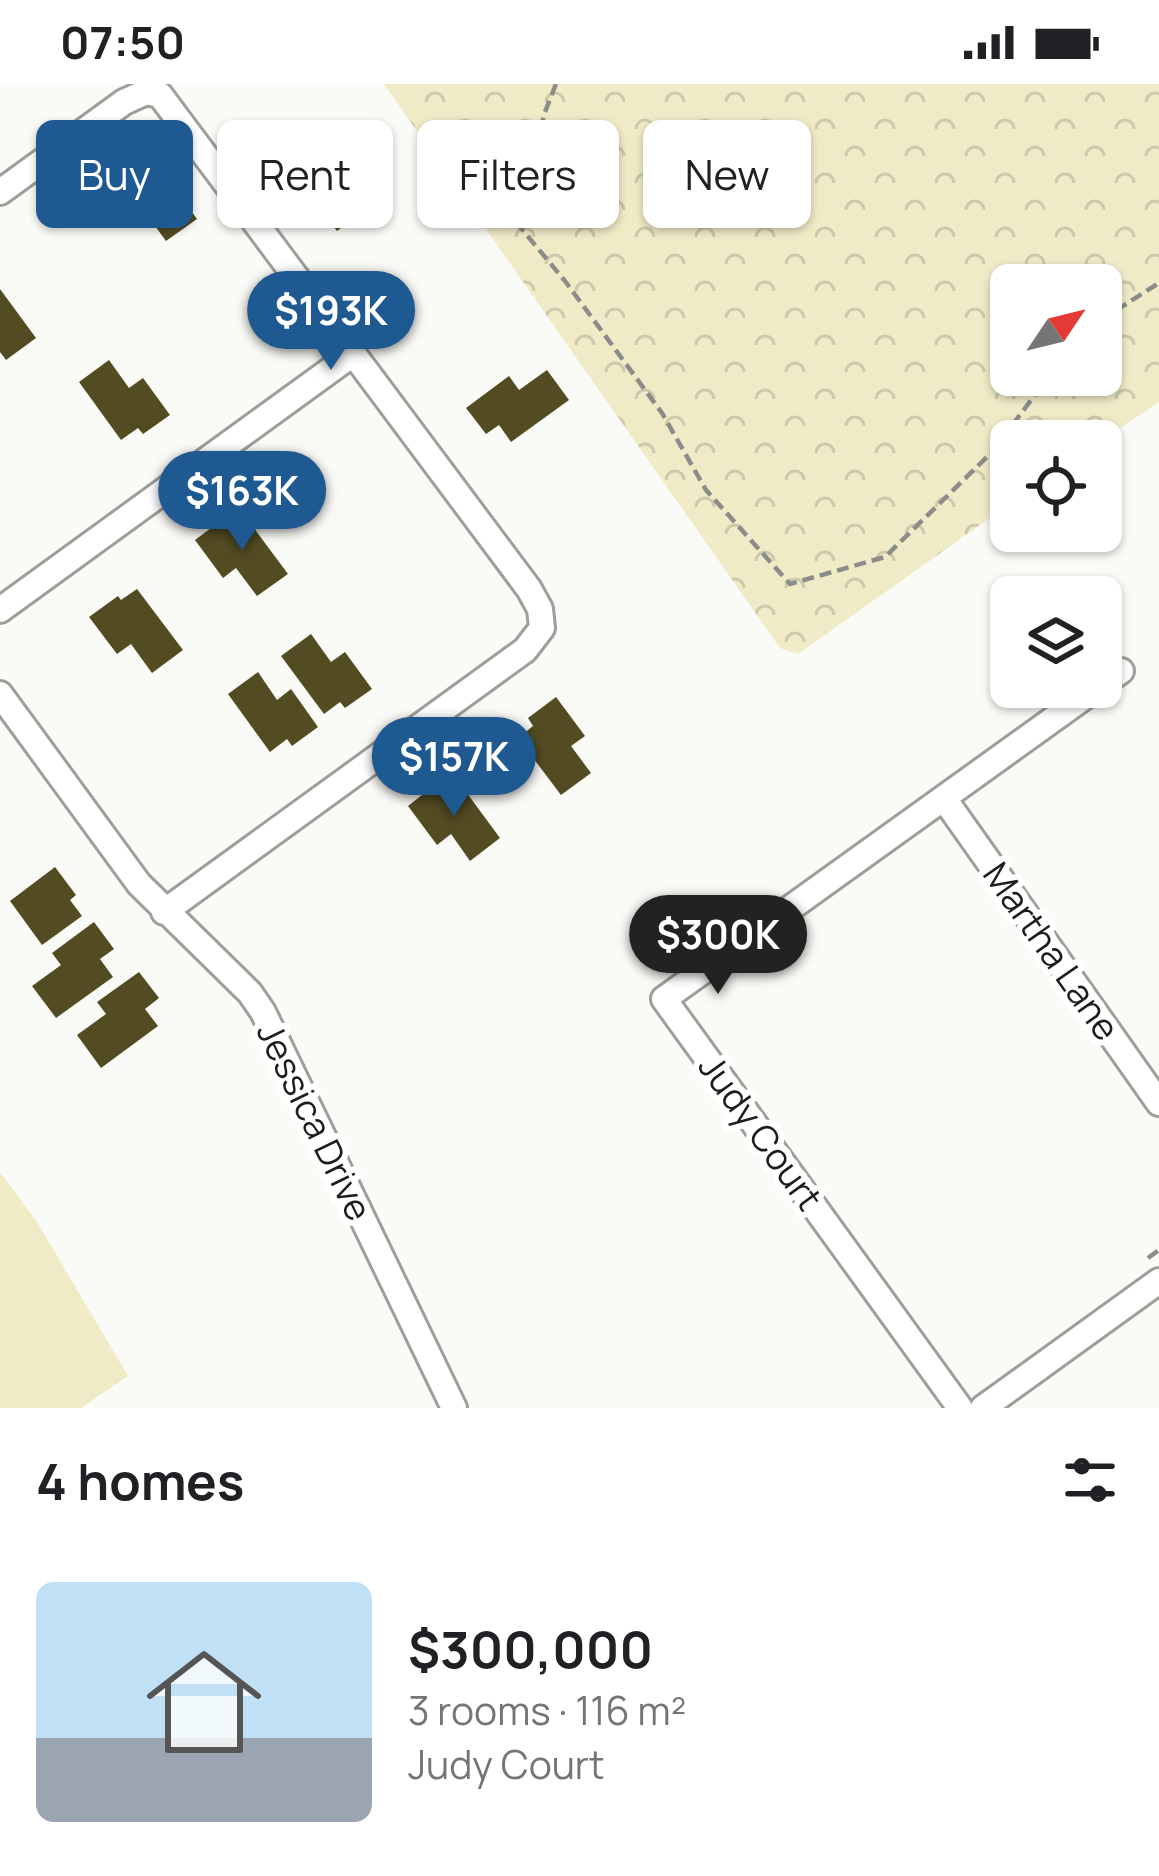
<!DOCTYPE html>
<html lang="en">
<head>
<meta charset="utf-8">
<style>
  :root { --surface:#fff; --page:#f6f6f6; --text:#202124; --muted:#757577; --accent:#1e5a91 }
  body { margin:0; font-family:Manrope,sans-serif; background:var(--page); color:var(--text); height:100vh; display:flex; flex-direction:column; font-size:45px; white-space:nowrap }
  * { box-sizing:border-box; margin:0 }
  p { font-size:39px; color:var(--muted) }
  .icon { flex:none; width:66px; height:66px; fill:none; stroke:currentColor; stroke-width:2; stroke-linecap:round; stroke-linejoin:round }
  .map { position:relative; height:1324px; overflow:hidden }
  .drawer { display:flex; flex-direction:column; background:var(--surface); flex:1 }
  .drawer>* { flex:none }
  .banner { position:absolute; left:36px; top:36px; width:1089px; height:108px; display:flex; gap:24px }
  .needle { width:78px; rotate:55deg }
  .buttons { position:absolute; left:990px; top:180px; display:grid; gap:24px }
  .buttons a { display:grid; place-items:center; width:132px; height:132px; border-radius:18px; background:var(--surface); box-shadow:0 3px 9px #0004; font-size:60px }
  .price { position:absolute; translate:-50% -102px; padding:0 27px; border-radius:42px; background:var(--accent); color:#fff; font-size:39px; line-height:78px; filter:drop-shadow(0 3px 6px #0008) }
  .price::after { content:''; position:absolute; left:50%; top:72px; width:36px; height:27px; margin-left:-18px; background:inherit; clip-path:polygon(0 0,100% 0,50% 100%) }
  .price.selected { background:#222; color:#fff }
  ul { padding:0; list-style:none }
  li { display:flex; align-items:center; gap:36px; height:300px; padding:0 36px }
  li span { display:grid; place-items:center; flex:none; width:336px; height:240px; border-radius:18px; color:#555 }
  li>.icon { margin-inline-start:auto }
  span .icon { width:144px; height:144px; fill:#fffc; stroke-width:1 }
  li b { font-size:51px }
  h2 { display:flex; justify-content:space-between; align-items:center; height:144px; padding:0 36px; font-size:51px }
  .chip { padding:0 42px; border-radius:18px; background:var(--surface); box-shadow:0 3px 9px #0004; font-size:42px; line-height:108px }
  .chip.selected { background:var(--accent); color:#fff }
  .status { display:flex; justify-content:space-between; align-items:center; height:84px; padding:0 60px; background:var(--surface); direction:ltr }
  .status svg { height:33px; fill:currentColor }
  .map>svg:first-child { display:block }
  .green { fill:#f0ebc7 }
  .forest { fill:url(#forest-crowns); fill-rule:evenodd }
  .building { fill:#534c23 }
  .lines { fill:none; stroke-linecap:round; stroke-linejoin:round }
  .street-casing { stroke:#9e9e9a; stroke-width:30 }
  .path { stroke:#8c8c89; stroke-width:4.5; stroke-dasharray:12 6; stroke-linecap:butt }
  .street { stroke:#fff; stroke-width:24 }
  .labels { text-anchor:middle; dominant-baseline:central; stroke-width:12; stroke-linejoin:round; paint-order:stroke }
  .street-label { font-size:36px; fill:#1d1d1b; stroke:#fff }
</style>
</head>
<body>
<div class="status"><b>07:50</b><svg viewBox="0 0 49 12"><path d="M0 12V9h3v3zM5 12V6h3v6zM10 12V3h3v9zM15 12V0h3v12zM26 1h20v11H26zM47 4h2v5h-2z"/></svg></div>
<div class="map">
<svg width="1159" height="1324" viewBox="0 0 1159 1324">
  <defs>
    <pattern id="forest-crowns" width="20" height="18" patternUnits="userSpaceOnUse" patternTransform="scale(3)"><rect width="20" height="18" fill="#f0ebc7"/><path d="M2 6a3 3 0 1 1 6 0M12 15a3 3 0 1 1 6 0" fill="none" stroke="#cdc9aa"/></pattern>
  </defs>
  <rect width="100%" height="100%" fill="#fafaf6"/>
  <path class="green" d="M 0,1088 L 37,1138 L 128,1292 L 81,1324 L 0,1324 Z"/>
  <path class="forest" d="M 384,0 L 1159,0 L 1159,318 L 1101,357 L 1011,357 L 1011,419 L 798,570 L 780,564 ZM 1011,201 L 1101,201 L 1101,291 L 1011,291 Z"/>
  <path class="building" d="M 369,57 L 391,87 L 363,107 L 373,121 L 337,147 L 317,121 L 324,116 L 311,99 Z
    M 154,77 L 197,135 L 166,157 L 147,131 L 133,141 L 104,102 L 132,81 L 138,89 Z
    M 0,205 L 36,254 L 6,276 L 0,268 Z
    M 109,276 L 129,304 L 143,294 L 170,331 L 143,350 L 138,344 L 121,356 L 79,298 Z
    M 547,286 L 569,316 L 511,358 L 499,341 L 486,350 L 466,324 L 509,292 L 519,306 Z
    M 242,428 L 288,490 L 257,512 L 236,484 L 223,494 L 195,456 L 223,435 L 227,439 Z
    M 137,505 L 183,566 L 152,589 L 131,560 L 117,570 L 89,533 L 118,512 L 121,516 Z
    M 311,550 L 331,578 L 345,568 L 372,605 L 345,624 L 340,618 L 324,630 L 281,572 Z
    M 258,588 L 277,616 L 291,605 L 318,643 L 292,662 L 287,655 L 270,668 L 228,610 Z
    M 556,613 L 585,652 L 571,662 L 591,689 L 561,711 L 518,654 L 533,642 L 528,634 Z
    M 458,697 L 500,754 L 470,777 L 451,750 L 437,761 L 408,722 L 436,700 L 442,708 Z
    M 55,783 L 76,811 L 70,816 L 82,832 L 42,861 L 10,817 Z
    M 94,838 L 114,865 L 100,875 L 113,893 L 56,934 L 32,902 L 61,881 L 52,869 Z
    M 139,888 L 159,914 L 145,925 L 158,942 L 101,984 L 77,951 L 106,930 L 97,918 Z"/>
  <g class="lines">
    <defs>
      <path id="street" d="M 0,108 L 124,18 L 146,8 L 160,11 L 529,505 L 540,525 L 542,544 L 525,566 L 164,828
        M 0,526 L 354,269
        M 1101,601 L 1121,587
        M 0,610 L 139,800 L 250,909 L 263,928 L 454,1324
        M 945,716 L 1159,1019
        M 960,1324 L 664,915 L 1098,603
        M 983,1324 L 1159,1197"/>
    </defs>
    <use href="#street" class="street-casing"/>
    <path class="path" d="M 556,0 L 545,28 L 516,138 L 565,197 L 662,329 L 706,406 L 790,500 L 885,473 L 992,368 L 1050,291
      M 1101,236 L 1159,199
      M 1148,1174 L 1159,1166"/>
    <use href="#street" class="street"/>
  </g>
  <g class="labels">
    <g class="street-label">
      <text transform="translate(1052 867) rotate(55)">Martha Lane</text>
      <text transform="translate(315 1037) rotate(64)">Jessica Drive</text>
      <text transform="translate(761 1048) rotate(54)">Judy Court</text>
    </g>
  </g>
</svg>
<div class="buttons">
<a><svg class="needle" viewBox="-14 -14 28 28"><path d="M0-13l5 13h-10z" fill="#e53935"/><path d="M0 13l5-13h-10z" fill="#757577"/></svg></a>
<a><svg class="icon" aria-label="locate" viewBox="0 0 24 24"><circle cx="12" cy="12" r="6"/><path d="M12 2v4M12 18v4M2 12h4M18 12h4"/></svg></a>
<a><svg class="icon" aria-label="layers" viewBox="0 0 24 24"><path d="M12 4l9 5-9 5-9-5zM3 14l9 5 9-5"/></svg></a>
</div>
<b class="price" style="left:331px;top:289px">$193K</b>
<b class="price" style="left:242px;top:469px">$163K</b>
<b class="price" style="left:454px;top:735px">$157K</b>
<b class="price selected" style="left:718px;top:913px">$300K</b>
<div class="banner">
<a class="chip selected">Buy</a>
<a class="chip">Rent</a>
<a class="chip">Filters</a>
<a class="chip">New</a>
</div>
</div>
<section class="drawer">
<h2>4 homes<svg class="icon" aria-label="filters" viewBox="0 0 24 24"><path d="M4 7h16M4 17h16"/><circle cx="9" cy="7" r="2"/><circle cx="15" cy="17" r="2"/></svg></h2>
<ul>
<li><span style="background:linear-gradient(#bfe0f5 65%,#9aa5b1 0)"><svg class="icon" aria-label="home" viewBox="0 0 24 24"><path d="M3 11l9-7 9 7M6 9v11h12V9"/></svg></span><div><b>$300,000</b><p>3 rooms · 116 m²</p><p>Judy Court</p></div></li>
</ul>
</section>
</body>
</html>
